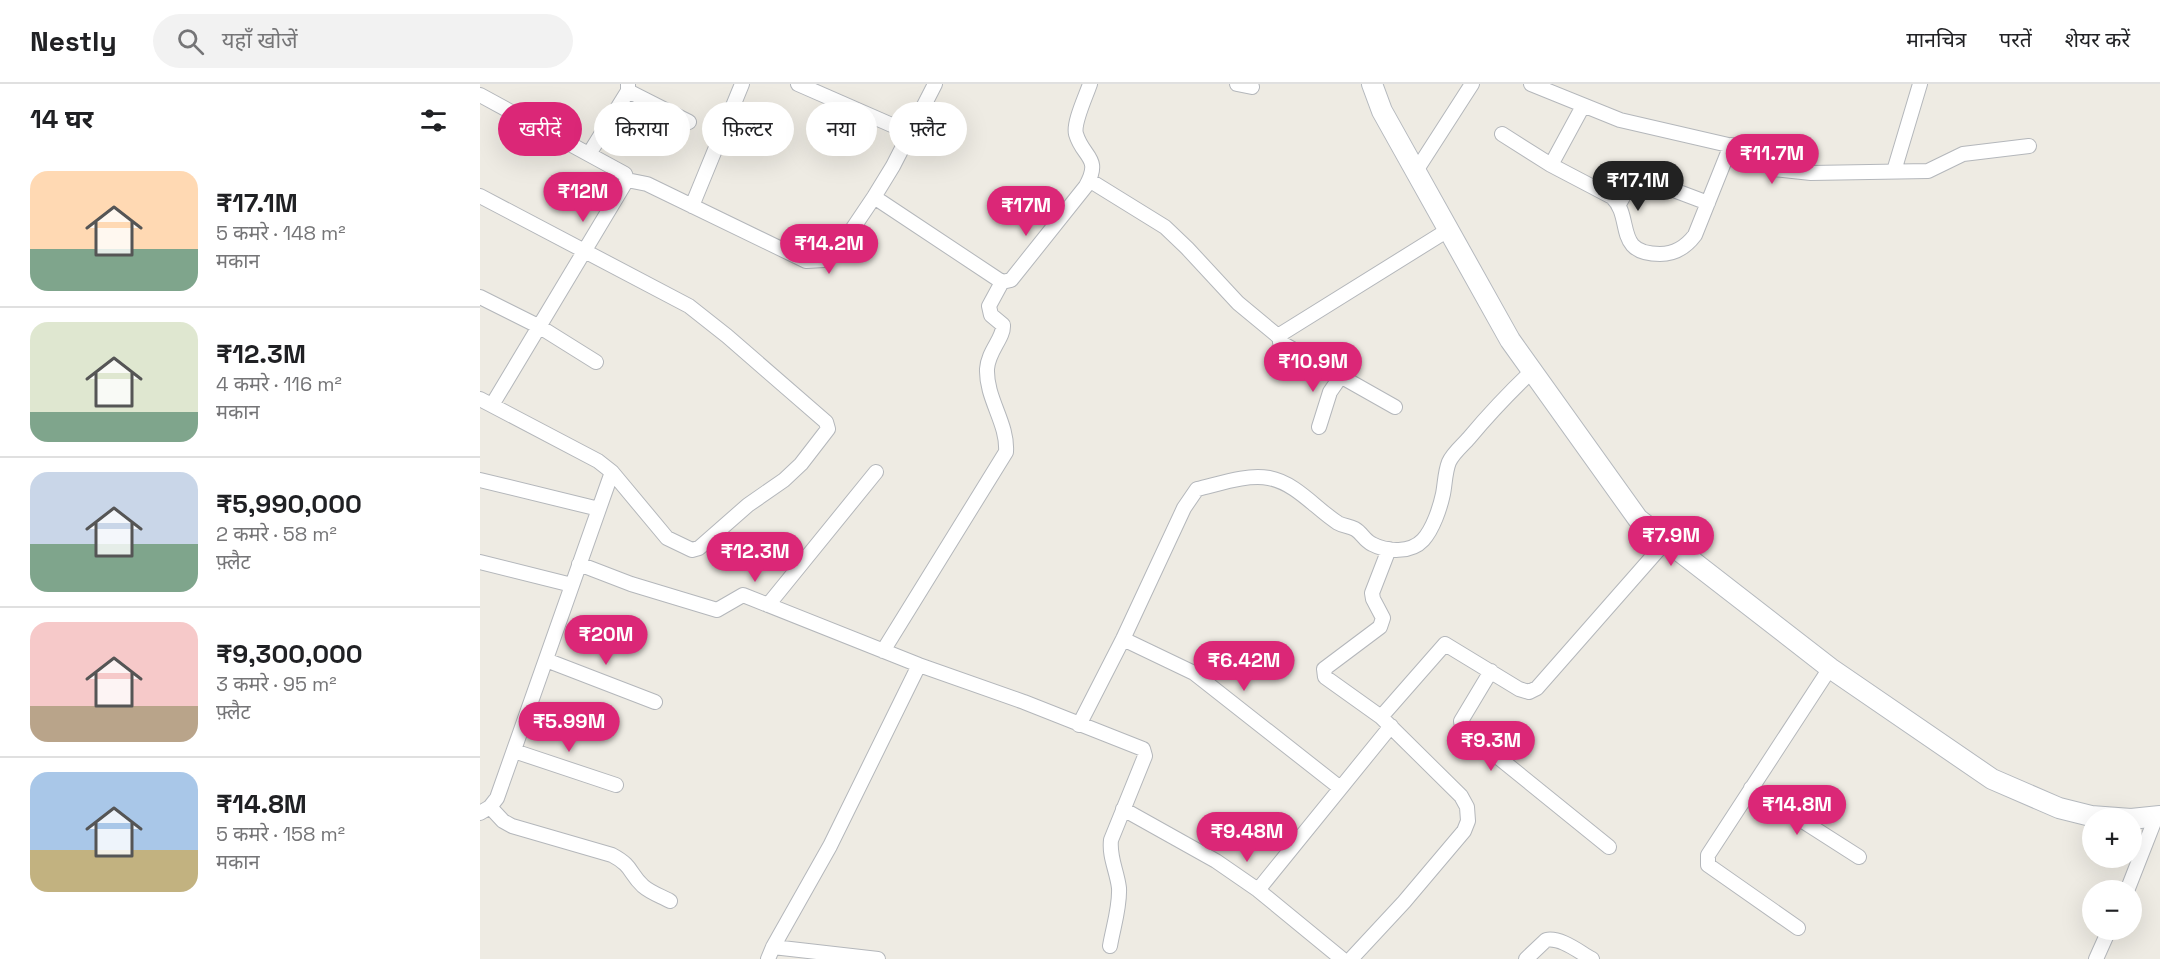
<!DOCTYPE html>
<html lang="hi">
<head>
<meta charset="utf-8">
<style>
  :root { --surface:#fff; --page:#f2f2f2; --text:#202124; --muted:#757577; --line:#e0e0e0; --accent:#db2777 }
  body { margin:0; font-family:"Space Grotesk","Noto Sans Devanagari",sans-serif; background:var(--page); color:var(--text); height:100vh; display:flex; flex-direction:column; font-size:22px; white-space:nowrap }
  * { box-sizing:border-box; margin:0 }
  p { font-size:20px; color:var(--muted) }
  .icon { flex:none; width:33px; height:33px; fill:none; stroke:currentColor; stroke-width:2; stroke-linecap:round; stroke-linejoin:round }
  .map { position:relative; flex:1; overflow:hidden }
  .panel { display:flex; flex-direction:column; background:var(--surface); width:480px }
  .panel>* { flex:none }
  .banner { position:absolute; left:18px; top:18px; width:570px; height:54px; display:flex; gap:12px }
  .buttons { position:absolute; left:1602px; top:724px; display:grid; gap:12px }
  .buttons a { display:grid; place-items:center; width:60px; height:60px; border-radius:50%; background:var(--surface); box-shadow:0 6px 24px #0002; font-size:30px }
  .price { position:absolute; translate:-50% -51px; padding:0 14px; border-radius:21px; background:var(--accent); color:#fff; font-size:20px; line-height:39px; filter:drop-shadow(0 2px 3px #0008) }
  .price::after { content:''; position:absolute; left:50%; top:36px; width:18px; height:14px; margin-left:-9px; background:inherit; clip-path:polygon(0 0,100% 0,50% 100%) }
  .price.on { background:#222; color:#fff }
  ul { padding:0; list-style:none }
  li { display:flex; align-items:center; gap:18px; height:150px; padding:0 30px }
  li+li { border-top:2px solid var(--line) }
  li span { display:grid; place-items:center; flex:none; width:168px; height:120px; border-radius:18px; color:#555 }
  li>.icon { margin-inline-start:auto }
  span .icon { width:72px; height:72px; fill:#fffc; stroke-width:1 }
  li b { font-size:26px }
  h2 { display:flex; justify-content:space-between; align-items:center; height:72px; padding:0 30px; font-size:26px }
  .pill { padding:0 21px; border-radius:27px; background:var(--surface); box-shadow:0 6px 24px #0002; font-size:21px; line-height:54px }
  .pill.on { background:var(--accent); color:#fff }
  header { display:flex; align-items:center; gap:36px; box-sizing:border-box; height:84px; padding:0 30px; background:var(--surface); border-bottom:2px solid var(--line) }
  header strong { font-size:28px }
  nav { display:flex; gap:33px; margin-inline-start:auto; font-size:21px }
  .search { width:420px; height:54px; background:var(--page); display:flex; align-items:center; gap:15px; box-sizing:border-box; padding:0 21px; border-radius:33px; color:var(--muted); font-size:22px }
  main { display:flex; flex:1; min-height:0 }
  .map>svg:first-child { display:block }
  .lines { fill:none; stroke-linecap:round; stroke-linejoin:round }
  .street-casing { stroke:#b4b7bb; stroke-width:16 }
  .secondary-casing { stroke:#b5b9be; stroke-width:22 }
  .street { stroke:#fff; stroke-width:14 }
  .secondary { stroke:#fff; stroke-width:20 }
</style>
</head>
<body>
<header>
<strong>Nestly</strong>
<div class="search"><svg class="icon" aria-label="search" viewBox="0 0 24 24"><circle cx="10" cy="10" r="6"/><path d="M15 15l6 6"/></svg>यहाँ खोजें</div>
<nav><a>मानचित्र</a><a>परतें</a><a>शेयर करें</a></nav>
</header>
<main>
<section class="panel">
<h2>14 घर<svg class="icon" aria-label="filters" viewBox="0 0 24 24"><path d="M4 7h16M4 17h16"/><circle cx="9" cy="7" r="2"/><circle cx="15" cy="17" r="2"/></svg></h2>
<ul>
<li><span style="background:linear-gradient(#ffd9b3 65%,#7fa58c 0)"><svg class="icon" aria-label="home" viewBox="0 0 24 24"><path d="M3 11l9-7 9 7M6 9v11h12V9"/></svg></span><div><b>₹17.1M</b><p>5 कमरे · 148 m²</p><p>मकान</p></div></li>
<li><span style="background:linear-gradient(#dfe7d0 75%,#7fa58c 0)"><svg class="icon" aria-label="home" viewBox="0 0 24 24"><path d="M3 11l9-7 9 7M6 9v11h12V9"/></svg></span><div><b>₹12.3M</b><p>4 कमरे · 116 m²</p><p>मकान</p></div></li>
<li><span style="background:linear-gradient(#c9d6e8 60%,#7fa58c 0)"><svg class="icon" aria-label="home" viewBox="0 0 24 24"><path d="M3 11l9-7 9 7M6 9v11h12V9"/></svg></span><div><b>₹5,990,000</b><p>2 कमरे · 58 m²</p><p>फ़्लैट</p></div></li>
<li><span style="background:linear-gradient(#f6c9c9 70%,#b9a48a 0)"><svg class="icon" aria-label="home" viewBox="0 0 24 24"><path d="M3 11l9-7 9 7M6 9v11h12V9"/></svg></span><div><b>₹9,300,000</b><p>3 कमरे · 95 m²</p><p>फ़्लैट</p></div></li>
<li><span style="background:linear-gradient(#a9c7e8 65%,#c2b280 0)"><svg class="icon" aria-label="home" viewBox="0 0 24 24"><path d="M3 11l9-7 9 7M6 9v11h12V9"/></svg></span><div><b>₹14.8M</b><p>5 कमरे · 158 m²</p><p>मकान</p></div></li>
</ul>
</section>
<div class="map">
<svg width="1680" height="875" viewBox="0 0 1680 875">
  <rect width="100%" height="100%" fill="#eeebe3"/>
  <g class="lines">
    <defs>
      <path id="street" d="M 318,0 L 430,49
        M 757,0 L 772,3
        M 1051,0 L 1140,36 L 1257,63 L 1269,68 L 1293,85 L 1331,89 L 1448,87 L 1483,70 L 1549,62
        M 148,7 L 209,38
        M 0,11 L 145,90 L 147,96 L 12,321
        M 1022,50 L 1071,81 L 1132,113 C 1154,134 1133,170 1180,170 C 1195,170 1206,163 1215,151 L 1251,61
        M 109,70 L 148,7 L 148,0
        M 1071,81 L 1103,22
        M 936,87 L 992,0
        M 1414,87 L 1440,0
        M 147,96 L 167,100 L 326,177 L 344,176 L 363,159 L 394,113 L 413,82 L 455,0
        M 609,96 L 685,143 L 707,164 L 758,219 L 799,253
        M 0,112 L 209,222 L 247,252 L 346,338 L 348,345 L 321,380 L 304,396 L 268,421 L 219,464 L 212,466 L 187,454 L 132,388 L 118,377 L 0,315
        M 394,113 L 522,198 L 531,196 L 606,102 C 622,73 603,74 596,50 C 593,39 606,12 610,0
        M 1139,120 L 1154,94 L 1159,93 L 1228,119
        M 212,122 L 262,0
        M 0,213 L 60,243 L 116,278
        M 915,323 L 800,258 L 801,250 L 968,146
        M 839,343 L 850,308 L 861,292
        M 0,396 L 119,425
        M 0,478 L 92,501
        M 99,480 L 151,500 L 237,526 L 263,511 L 439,581 L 544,618 L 663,665 L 665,672 L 631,756 C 629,773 637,787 639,804 C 640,823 633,844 630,862
        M 288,521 L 396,388
        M 643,555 L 714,589 L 859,703
        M 403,567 L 526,368 C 528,339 506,315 507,285 C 508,267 524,254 523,241 L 511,231 L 509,222 L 522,198
        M 66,576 L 175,618
        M 1011,587 L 981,637 L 982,644 L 1129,763
        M 901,633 L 965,560 L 1039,605 L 1049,608 L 1057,604 L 1187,456
        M 599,641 L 643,555 L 704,424 L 717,405 C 739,400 766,390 789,394 C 816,399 836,425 858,439 C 863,442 869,442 875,445 C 882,449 884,456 892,460 C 907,468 931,469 943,456 C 953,445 960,424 963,410 C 965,400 965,388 969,378 C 973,369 983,361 989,354 C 1009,330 1030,308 1052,287
        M 34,667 L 136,701
        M 1271,704 L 1379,773
        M 10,723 L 23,737 L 32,742 L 132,771 C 153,782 149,789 163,802 C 171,809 181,812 190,817
        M 643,725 L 736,777 L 778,806 L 862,875
        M 0,729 L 10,723 L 17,714 L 132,388
        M 778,806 L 911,642
        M 1647,807 L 1676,733
        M 1318,844 L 1228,781 L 1228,771 L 1350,584
        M 293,863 L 398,875
        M 288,875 L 293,863 L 350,762 L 439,581
        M 871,875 L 924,818 L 984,747 L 988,737 L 987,723 L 981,712 L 901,633 L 845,593 L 844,585 L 900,543 L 903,534 L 893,515 L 892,509 L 909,465
        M 1046,875 L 1066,856 C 1081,853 1099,868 1112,875
        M 1616,875 L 1629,846"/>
      <path id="secondary" d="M 892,0 L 902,27 L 1030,256 L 1158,435 L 1350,584 L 1512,695 L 1579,724 L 1611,732 L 1651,735 L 1680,732"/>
    </defs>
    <use href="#street" class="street-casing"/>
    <use href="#secondary" class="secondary-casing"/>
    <use href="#street" class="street"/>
    <use href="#secondary" class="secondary"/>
  </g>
</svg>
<div class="buttons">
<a>+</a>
<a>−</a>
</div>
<b class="price" style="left:1292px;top:101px">₹11.7M</b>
<b class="price on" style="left:1158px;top:128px">₹17.1M</b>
<b class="price" style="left:103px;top:139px">₹12M</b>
<b class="price" style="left:546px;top:153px">₹17M</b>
<b class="price" style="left:349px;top:191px">₹14.2M</b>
<b class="price" style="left:833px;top:309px">₹10.9M</b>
<b class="price" style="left:1191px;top:483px">₹7.9M</b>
<b class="price" style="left:275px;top:499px">₹12.3M</b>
<b class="price" style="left:126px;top:582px">₹20M</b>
<b class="price" style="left:764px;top:608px">₹6.42M</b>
<b class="price" style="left:89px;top:669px">₹5.99M</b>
<b class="price" style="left:1011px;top:688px">₹9.3M</b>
<b class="price" style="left:1317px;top:752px">₹14.8M</b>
<b class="price" style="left:767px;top:779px">₹9.48M</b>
<div class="banner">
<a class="pill on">खरीदें</a>
<a class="pill">किराया</a>
<a class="pill">फ़िल्टर</a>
<a class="pill">नया</a>
<a class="pill">फ़्लैट</a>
</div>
</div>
</main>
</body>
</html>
